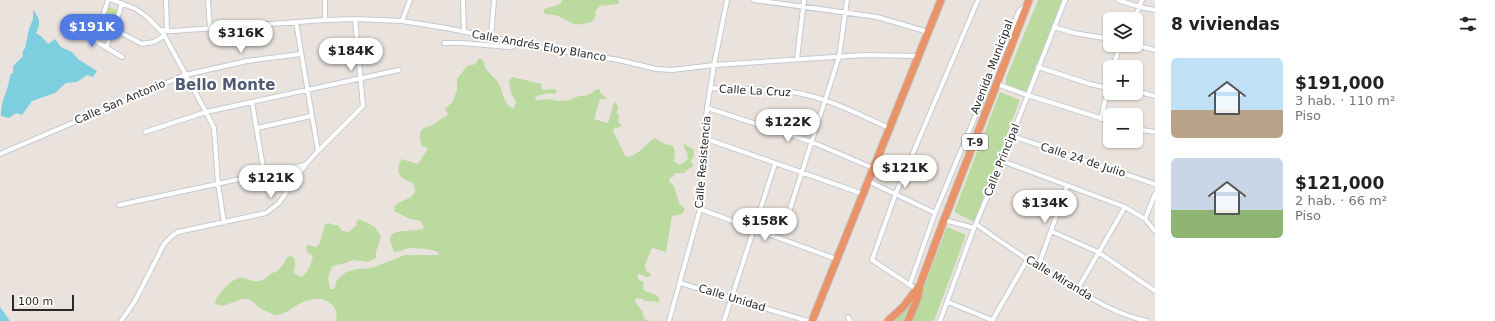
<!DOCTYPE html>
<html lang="es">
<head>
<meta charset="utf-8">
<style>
  :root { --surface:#fff; --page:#f2f2f2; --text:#202124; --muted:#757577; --accent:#517ce3 }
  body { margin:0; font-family:"DejaVu Sans",sans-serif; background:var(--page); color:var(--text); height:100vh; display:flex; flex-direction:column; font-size:15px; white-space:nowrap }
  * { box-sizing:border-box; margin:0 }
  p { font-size:13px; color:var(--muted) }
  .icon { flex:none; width:22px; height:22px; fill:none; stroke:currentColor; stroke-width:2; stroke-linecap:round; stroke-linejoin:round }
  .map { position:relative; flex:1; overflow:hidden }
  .sheet { display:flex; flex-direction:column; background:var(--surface); width:340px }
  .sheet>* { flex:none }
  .controls { position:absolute; left:1103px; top:12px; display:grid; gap:8px }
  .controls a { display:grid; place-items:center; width:40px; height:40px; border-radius:6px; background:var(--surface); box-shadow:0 1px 3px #0004; font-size:20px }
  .scale { position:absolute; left:12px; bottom:10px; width:62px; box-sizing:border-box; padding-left:4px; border:2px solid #292929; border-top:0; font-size:11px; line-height:14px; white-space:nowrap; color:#292929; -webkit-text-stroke:3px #fff; paint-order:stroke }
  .price { position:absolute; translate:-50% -34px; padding:0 9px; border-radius:14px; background:#fff; color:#222; font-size:13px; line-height:26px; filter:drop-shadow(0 1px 2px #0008) }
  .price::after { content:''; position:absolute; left:50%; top:24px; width:12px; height:9px; margin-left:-6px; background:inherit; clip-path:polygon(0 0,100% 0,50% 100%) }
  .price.current { background:var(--accent); color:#fff }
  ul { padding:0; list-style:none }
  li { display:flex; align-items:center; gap:12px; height:100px; padding:0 16px }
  li span { display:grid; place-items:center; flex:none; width:112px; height:80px; border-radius:6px; color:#555 }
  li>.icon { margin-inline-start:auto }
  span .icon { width:48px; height:48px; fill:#fffc; stroke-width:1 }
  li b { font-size:17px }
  h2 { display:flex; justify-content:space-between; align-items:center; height:48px; padding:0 16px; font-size:17px }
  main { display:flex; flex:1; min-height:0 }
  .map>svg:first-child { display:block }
  .green { fill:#badaa0 }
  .pitch { fill:#cbe09d }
  .water { fill:#7dcfdf }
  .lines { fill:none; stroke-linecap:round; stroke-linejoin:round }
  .street-casing { stroke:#c4c9d1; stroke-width:6 }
  .highway-casing { stroke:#c3c3c3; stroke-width:9 }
  .street { stroke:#fff; stroke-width:4 }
  .highway { stroke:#ea9268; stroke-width:7 }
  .labels { text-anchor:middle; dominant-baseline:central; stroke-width:4; stroke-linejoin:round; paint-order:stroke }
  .shield { fill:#fff; stroke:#696969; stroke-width:1 }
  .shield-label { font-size:10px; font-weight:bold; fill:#292929 }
  .street-label { font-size:11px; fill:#292929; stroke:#fff }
  .district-label { font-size:15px; font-weight:bold; fill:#505a74; stroke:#fff }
</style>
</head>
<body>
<main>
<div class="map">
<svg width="1155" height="321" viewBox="0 0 1155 321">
  <rect width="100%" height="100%" fill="#eae3dd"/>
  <path class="green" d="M 562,0 L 619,0 L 619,4 L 600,6 L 595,11 L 596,15 L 592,22 C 572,27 575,24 558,16 C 554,14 549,15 545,14 L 543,10 C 548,6 555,8 561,3 Z
    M 1038,0 L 1063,0 L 1027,90 L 1025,92 L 1006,84 L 1006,78 Z
    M 478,59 L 482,59 C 484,62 484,66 487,70 C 490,75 496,78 499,84 C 504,93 502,102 512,108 L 514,108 L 516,102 L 511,93 L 509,81 L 512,77 L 542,84 L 541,87 L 543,90 L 553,89 L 557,91 L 555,94 L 547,93 L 535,97 L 536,100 L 549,99 L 558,101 L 570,100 L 579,96 L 585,96 L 592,93 L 595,90 L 599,89 L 601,94 L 606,97 L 606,99 L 600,99 L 594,119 L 608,123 L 614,103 L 615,102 L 618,107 L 617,113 L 619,116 L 618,122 L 622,126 L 621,127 L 615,128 L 613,130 L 614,133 L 626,157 C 637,157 646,144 654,138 L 665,144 L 673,146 L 675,152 L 674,161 L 679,165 L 683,163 L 688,159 L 687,152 L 684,148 L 684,144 L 693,149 L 694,156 L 691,161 L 694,166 L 688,169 L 684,173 L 675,173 L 673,177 L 670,178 L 669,181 L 674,186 L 679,203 L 685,209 L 682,214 L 672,216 L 666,252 L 652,248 L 645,265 L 646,271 L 651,274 L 651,276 L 646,277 L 639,274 L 637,276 L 639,280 L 644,282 L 643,288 L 645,291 L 656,295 L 659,298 L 659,302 L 645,301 L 641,298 L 635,299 L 635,302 L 642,311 L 644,318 L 648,321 L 336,321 C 337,314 337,309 331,304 C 322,295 305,300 296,306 C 290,309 286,313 279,315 L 275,315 L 261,309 L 249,299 L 242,299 L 223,306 L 215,304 C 215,296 232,279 239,278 C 244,277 249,281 254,281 C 263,282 264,279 270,274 C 275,271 271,274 276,272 C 281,269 285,262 287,257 L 291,256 C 298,260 294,266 294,273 L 301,277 C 308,273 311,264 313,256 L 307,252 L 306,246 L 308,245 L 316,247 L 319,245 L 325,225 L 328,223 L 334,225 L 338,225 L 342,231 L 349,232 L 357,225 L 356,222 L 359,219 L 375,227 L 381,237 L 376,252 L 376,258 L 368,262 L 353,260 L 343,264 L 335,265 L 332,267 L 328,278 L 330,289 L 334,289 L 337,280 L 346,272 L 357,269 L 372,268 L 405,255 L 438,255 L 439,253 L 436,251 C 428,249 418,248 410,248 C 404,249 400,252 394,252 C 393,248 390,243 390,239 C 390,227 417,233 424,228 L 421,221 L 410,219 L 394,211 C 393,197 422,203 413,183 C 399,178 395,174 401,159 L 418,164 L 428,148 L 422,146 C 420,140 417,131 426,127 C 428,127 430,126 432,125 C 438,122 441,118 448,115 L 445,109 L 453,101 L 457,90 L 457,79 L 467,66 L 476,64 Z
    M 1000,92 L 1020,100 L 974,222 L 954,212 Z
    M 947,227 L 966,235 L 934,321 L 911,321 Z
    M 909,306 L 903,321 L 894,321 Z"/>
  <path class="pitch" d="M 108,7 L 118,10 L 113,27 L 103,24 Z"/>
  <path class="water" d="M 33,10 C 40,18 41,23 36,33 L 42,37 L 48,44 L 55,39 L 61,47 L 72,52 L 78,59 L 97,71 L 93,77 L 87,75 L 77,82 L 66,83 L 55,93 L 32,101 L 22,115 L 16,113 L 9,118 L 1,116 C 0,101 9,90 10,75 L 13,73 L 13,66 L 23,56 L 22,53 L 25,48 L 29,29 L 33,19 Z
    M 0,307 L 10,321 L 0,321 Z"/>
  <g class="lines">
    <defs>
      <path id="street" d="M 108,0 L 100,25 L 114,29 L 142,44 L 154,42 L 164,36
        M 112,0 L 136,9 L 147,17 L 163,33 L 206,112 L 214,128 L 218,183 L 224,223
        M 166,0 L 167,31
        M 208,0 L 210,28
        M 463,0 L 464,32
        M 754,0 L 877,17 L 928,32
        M 1118,0 L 1140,7 L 1155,10
        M 1134,19 L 1142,0
        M 325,20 L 325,0
        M 402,21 L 410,0
        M 296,22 L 318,151
        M 100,25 L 94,40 L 122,57
        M 1054,27 L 1074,33 L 1110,39
        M 160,30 L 173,31 L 325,20 L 355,19 L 402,21 L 446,28 L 545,48 L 619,60 L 656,69 L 672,70 L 714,65 L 864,55 L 918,56
        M 491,37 L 494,0
        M 444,43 L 461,43 L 511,47 L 519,43
        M 1136,45 L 1155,50
        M 106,47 L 114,29 L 122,3
        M 797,59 L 804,0
        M 1038,67 L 1090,84 L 1107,88
        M 1113,67 L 1120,45
        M 997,84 L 1027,95 L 1110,121
        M 710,88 C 739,89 770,88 798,93 C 830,99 860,115 889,128
        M 1136,91 L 1155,96
        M 252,102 L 264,173
        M 707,108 L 812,142 L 873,168
        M 1101,119 L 1110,79
        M 257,128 L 311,116
        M 1136,129 L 1155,132
        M 145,132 L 206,112 L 399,70
        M 1012,136 L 1155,184
        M 704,138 L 863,194
        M 0,154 L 185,75 L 247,61 L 301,54
        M 1002,161 L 1125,207 L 1145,219 L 1155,231
        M 868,181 L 935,213
        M 119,205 L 305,165
        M 700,209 L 836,259
        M 789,212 L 839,57 L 847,0
        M 1145,219 L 1155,194
        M 944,220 L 974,228
        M 976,224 C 1006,246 1037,266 1069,285 C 1094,300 1118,315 1147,321
        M 1051,231 L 1098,252 L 1155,291
        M 1038,267 L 1067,186
        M 680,283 L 808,321
        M 910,284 L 935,213 L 1019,11 L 1025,6
        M 916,289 L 872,260 L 896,193 L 978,0
        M 1077,290 L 1125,207
        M 948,302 L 992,320
        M 848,317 L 850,321
        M 121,321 L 135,301 L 164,244 L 173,235 L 178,232 L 266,213 L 279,203 L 306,164 L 318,151 L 363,106 L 355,19
        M 669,321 L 700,209 L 704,138 L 707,108 L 714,65 L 727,0
        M 724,321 L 775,164
        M 940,321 L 974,228 L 1002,161 L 1065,0
        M 992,321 L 1027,260"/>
      <path id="highway" d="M 812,321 L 941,0
        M 888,321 L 904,306 L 919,286
        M 908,321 L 918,297 L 920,285 L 944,220 L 1029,0"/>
    </defs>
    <use href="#street" class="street-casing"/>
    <use href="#highway" class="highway-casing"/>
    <use href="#street" class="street"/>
    <use href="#highway" class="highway"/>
  </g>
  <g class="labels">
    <rect class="shield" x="962" y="134" width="26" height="16" rx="3"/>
    <g class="shield-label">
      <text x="975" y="142">T-9</text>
    </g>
    <g class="street-label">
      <text transform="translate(539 46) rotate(10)">Calle Andrés Eloy Blanco</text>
      <text transform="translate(992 67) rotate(-69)">Avenida Municipal</text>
      <text transform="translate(755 91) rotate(3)">Calle La Cruz</text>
      <text transform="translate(120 102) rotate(-23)">Calle San Antonio</text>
      <text transform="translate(1002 160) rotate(-68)">Calle Principal</text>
      <text transform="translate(1083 160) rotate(18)">Calle 24 de Julio</text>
      <text transform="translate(703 162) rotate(-85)">Calle Resistencia</text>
      <text transform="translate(1059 278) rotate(31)">Calle Miranda</text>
      <text transform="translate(732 298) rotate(17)">Calle Unidad</text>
    </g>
    <g class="district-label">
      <text x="225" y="85">Bello Monte</text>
    </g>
  </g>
</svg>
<div class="controls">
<a><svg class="icon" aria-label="layers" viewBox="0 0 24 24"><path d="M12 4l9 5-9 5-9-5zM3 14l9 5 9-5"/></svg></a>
<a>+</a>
<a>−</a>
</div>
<div class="scale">100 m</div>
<b class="price current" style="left:92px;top:48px">$191K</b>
<b class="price" style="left:241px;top:54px">$316K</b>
<b class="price" style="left:351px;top:72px">$184K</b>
<b class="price" style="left:788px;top:143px">$122K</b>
<b class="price" style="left:905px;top:189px">$121K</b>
<b class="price" style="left:271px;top:199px">$121K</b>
<b class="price" style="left:1045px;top:224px">$134K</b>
<b class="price" style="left:765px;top:242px">$158K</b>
</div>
<section class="sheet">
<h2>8 viviendas<svg class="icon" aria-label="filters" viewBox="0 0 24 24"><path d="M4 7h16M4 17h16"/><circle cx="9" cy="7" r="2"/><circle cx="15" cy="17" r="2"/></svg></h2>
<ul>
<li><span style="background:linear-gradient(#bfe0f5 65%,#b9a48a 0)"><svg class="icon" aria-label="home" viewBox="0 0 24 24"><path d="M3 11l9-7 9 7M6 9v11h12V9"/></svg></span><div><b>$191,000</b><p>3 hab. · 110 m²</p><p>Piso</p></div></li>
<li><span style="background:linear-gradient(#c9d6e8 65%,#8fb573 0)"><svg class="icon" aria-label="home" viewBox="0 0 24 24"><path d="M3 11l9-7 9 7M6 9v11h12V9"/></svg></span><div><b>$121,000</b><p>2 hab. · 66 m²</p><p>Piso</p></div></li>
</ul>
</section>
</main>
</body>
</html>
